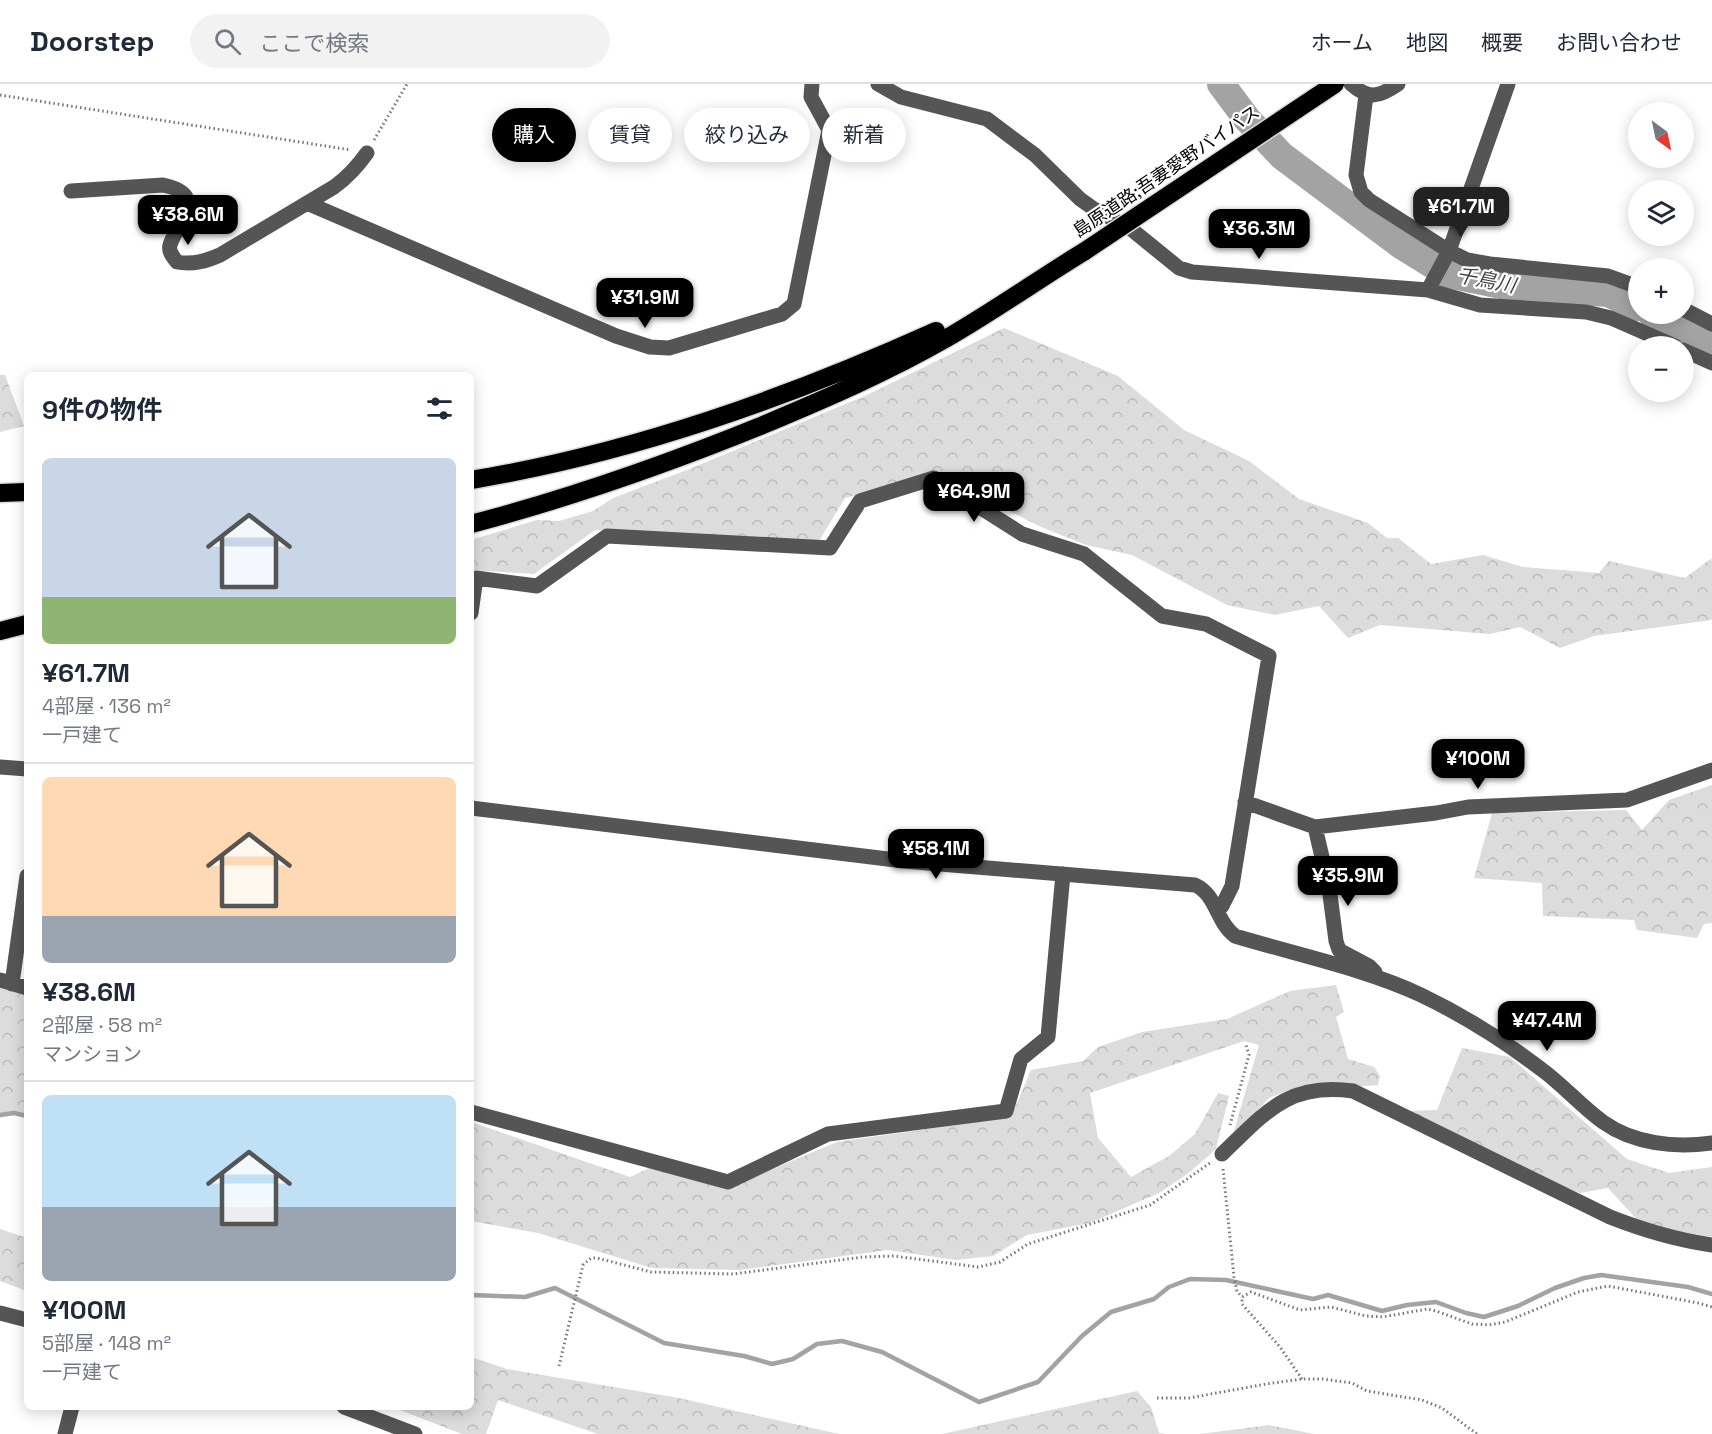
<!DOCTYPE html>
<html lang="ja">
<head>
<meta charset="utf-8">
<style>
  :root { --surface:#fff; --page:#f2f2f3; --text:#1f2937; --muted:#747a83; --line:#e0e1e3; --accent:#000 }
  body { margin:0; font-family:"Space Grotesk","Noto Sans JP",sans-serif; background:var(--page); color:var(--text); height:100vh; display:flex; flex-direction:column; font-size:22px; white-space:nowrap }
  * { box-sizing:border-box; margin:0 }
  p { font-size:20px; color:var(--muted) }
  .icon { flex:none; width:33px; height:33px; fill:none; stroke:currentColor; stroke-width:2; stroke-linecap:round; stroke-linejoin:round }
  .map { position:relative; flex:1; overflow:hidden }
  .panel { position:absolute; left:24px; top:288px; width:450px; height:1038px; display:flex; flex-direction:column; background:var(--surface); border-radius:9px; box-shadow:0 3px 15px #0003 }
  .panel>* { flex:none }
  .banner { position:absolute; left:492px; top:24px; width:570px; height:54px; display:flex; gap:12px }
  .needle { width:39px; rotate:147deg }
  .buttons { position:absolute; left:1628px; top:18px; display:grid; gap:12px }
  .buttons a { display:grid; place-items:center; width:66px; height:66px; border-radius:50%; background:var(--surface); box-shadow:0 3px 15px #0003; font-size:30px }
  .price { position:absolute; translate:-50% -51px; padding:0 14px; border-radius:12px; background:var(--accent); color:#fff; font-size:20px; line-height:39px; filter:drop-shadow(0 2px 3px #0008) }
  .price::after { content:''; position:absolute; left:50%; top:36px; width:18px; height:14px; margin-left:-9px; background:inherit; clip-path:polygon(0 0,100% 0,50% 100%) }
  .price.on { background:#222; color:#fff }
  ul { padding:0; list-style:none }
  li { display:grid; align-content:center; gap:12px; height:318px; padding:0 18px }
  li+li { border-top:2px solid var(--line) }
  li span { display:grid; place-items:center; height:186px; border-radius:9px; color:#555 }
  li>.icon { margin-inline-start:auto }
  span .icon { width:108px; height:108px; fill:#fffc; stroke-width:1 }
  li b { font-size:26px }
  h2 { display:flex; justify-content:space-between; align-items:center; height:72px; padding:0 18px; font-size:26px }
  .pill { padding:0 21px; border-radius:27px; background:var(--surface); box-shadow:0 3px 15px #0003; font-size:21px; line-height:54px }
  .pill.on { background:var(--accent); color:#fff }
  header { display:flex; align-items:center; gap:36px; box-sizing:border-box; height:84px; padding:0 30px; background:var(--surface); border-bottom:2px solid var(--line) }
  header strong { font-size:28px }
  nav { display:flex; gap:33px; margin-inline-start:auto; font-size:21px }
  .search { width:420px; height:54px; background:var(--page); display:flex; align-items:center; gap:15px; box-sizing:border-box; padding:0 21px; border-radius:33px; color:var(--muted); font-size:22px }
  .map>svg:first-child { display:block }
  .forest { fill:url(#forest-crowns) }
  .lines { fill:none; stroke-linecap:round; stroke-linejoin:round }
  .stream { stroke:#a3a3a3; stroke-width:4.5 }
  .river { stroke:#a3a3a3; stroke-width:28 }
  .highway-casing { stroke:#dbdbdb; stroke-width:21 }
  .path { stroke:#777; stroke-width:3; stroke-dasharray:1.5 3; stroke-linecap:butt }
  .minor { stroke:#555; stroke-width:15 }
  .highway { stroke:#000; stroke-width:18 }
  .highway-bridge-casing { stroke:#dbdbdb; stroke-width:21; stroke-linecap:butt }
  .highway-bridge { stroke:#000; stroke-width:18 }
  .labels { text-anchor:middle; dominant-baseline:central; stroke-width:4.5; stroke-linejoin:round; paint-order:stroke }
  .street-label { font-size:18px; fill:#000; stroke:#fff }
  .water-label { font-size:20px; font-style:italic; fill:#444; stroke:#fff }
</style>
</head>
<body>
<header>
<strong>Doorstep</strong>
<div class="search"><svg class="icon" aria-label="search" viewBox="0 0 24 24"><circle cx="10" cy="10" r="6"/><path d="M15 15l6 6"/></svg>ここで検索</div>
<nav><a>ホーム</a><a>地図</a><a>概要</a><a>お問い合わせ</a></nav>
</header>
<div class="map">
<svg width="1712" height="1350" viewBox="0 0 1712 1350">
  <defs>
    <pattern id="forest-crowns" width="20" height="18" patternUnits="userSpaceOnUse" patternTransform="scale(1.5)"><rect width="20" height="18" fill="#dcdcdc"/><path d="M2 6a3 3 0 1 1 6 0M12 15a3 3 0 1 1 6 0" fill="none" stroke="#bbb"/></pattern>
  </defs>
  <rect width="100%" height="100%" fill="#fff"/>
  <path class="forest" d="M 1004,244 L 1118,292 L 1184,346 L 1249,377 L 1299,415 L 1368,439 L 1387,454 L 1398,454 L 1431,480 L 1483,471 L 1523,483 L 1599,489 L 1609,477 L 1685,494 L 1709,476 L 1712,475 L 1712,536 L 1594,552 L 1560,564 L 1520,543 L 1490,550 L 1380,541 L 1348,554 L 1319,522 L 1275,531 L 1227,521 L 1132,471 L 1086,461 L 1041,443 L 938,390 L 845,414 L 819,457 L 595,446 L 534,490 L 471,486 L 471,456 L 537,436 L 559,437 L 593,427 L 613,414 L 692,384 L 867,311 Z
    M 0,291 L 5,291 L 24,342 L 0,348 Z
    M 1712,701 L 1712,839 L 1704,840 L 1697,854 L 1637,846 L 1634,836 L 1543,832 L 1542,799 L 1474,794 L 1492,729 L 1626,726 L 1642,746 L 1669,716 Z
    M 1336,901 L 1344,928 L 1336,933 L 1348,975 L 1374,983 L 1380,992 L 1378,1001 L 1352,1003 L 1303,1001 L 1269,1014 L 1232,1054 L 1259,961 L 1244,957 L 1090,1009 L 1098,1054 L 1131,1093 L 1169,1072 L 1195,1050 L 1218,1009 L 1229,1012 L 1216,1065 L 1190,1088 L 1159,1109 L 1090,1139 L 1027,1151 L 993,1172 L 956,1176 L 888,1166 L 739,1186 L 652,1184 L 538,1149 L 471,1137 L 471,1038 L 630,1093 L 651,1083 L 725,1105 L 837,1058 L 1011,1033 L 1031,986 L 1083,977 L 1098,963 L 1142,948 L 1227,935 L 1290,907 Z
    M 0,904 L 27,912 L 27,1030 L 0,1030 Z
    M 1462,964 L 1510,973 L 1627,1075 L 1669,1089 L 1712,1083 L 1712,1153 L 1642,1141 L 1608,1104 L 1580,1109 L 1497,1076 L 1407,1027 L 1437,1026 Z
    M 0,1145 L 27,1154 L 27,1207 L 0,1197 Z
    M 471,1273 L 507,1285 L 679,1314 L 839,1350 L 598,1350 L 498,1316 L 486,1350 L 462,1350 L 392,1323 L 471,1323 Z
    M 1137,1307 L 1151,1323 L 1159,1349 L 1167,1350 L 942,1350 Z
    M 1269,1341 L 1314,1350 L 1200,1350 Z"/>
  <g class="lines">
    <path class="stream" d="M 0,1031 L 14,1029 L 27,1032
      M 471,1211 L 525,1213 L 555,1204 L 664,1259 L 744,1272 L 772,1280 L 793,1275 L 817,1260 L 842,1257 L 882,1268 L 979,1318 L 1038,1298 L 1082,1252 L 1111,1228 L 1154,1215 L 1169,1203 L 1190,1195 L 1226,1196 L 1313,1215 L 1328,1211 L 1382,1227 L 1407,1221 L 1436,1218 L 1466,1229 L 1484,1233 L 1518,1222 L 1555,1204 L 1584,1194 L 1601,1191 L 1688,1203 L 1712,1210"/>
    <path class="river" d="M 1221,0 L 1247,35 L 1282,72 L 1401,161 L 1448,190 L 1511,203 L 1608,209 L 1638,223
      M 1652,230 L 1712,257"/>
    <defs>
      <path id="highway" d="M 471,396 C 633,369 787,314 936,247
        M 0,409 L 27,408
        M 471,440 C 570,414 667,380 763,341 C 825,315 888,288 947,254 C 994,227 1039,195 1085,167
        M 0,547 L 27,540"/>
    </defs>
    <use href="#highway" class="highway-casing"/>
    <path class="path" d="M 0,11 L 351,66
      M 374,56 L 407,0
      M 1230,1041 L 1249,971 L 1246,961
      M 1223,1085 L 1234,1193 L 1237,1207 L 1242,1213
      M 559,1282 L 583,1181 L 591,1174 L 597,1174 L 651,1188 L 733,1190 L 863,1173 L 894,1172 L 978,1183 L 1000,1178 L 1028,1160 L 1150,1121 L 1210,1079
      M 1302,1295 L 1280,1263 L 1242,1220 L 1242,1213 L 1251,1208 L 1300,1226 L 1331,1223 L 1366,1232 L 1383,1233 L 1427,1225 L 1436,1227 L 1472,1240 L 1489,1241 L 1505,1238 L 1578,1208 L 1608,1202 L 1698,1219 L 1712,1223
      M 1157,1314 L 1189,1314 L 1266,1300 L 1302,1295 L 1323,1295 L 1352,1299 L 1367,1307 L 1422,1316 L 1442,1324 L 1477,1350"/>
    <path class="minor" d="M 878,0 L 901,13 L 987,35 L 1035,71 L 1080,115 L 1094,125 L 1131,145 L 1179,184 L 1192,188 L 1428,206 L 1480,221 L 1586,228 L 1611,234 L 1675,262
      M 1351,0 C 1369,16 1379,13 1398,0
      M 1366,11 L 1356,91 L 1361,108 L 1369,116 L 1449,167 L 1467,176 L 1490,180 L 1608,192 L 1638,203
      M 71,107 L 163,101 C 210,111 177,138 170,161 C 168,167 173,173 177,178 C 193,181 206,177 220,171 L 334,103 C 348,93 357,83 367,69
      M 307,119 L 616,252 L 650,263 L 669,264 L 782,230 L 794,220 L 829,46 L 811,13 L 812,0
      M 1428,206 L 1449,167 L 1508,0
      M 1683,225 L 1712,240
      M 1683,266 L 1712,279
      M 471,529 L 476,494 L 537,502 L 607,452 L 830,464 L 860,417 L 934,394 L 1022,450 L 1084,470 L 1162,532 L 1206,540 L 1269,572 L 1232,802 L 1222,822 L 1217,827
      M 0,683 L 27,685
      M 1245,718 L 1315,743 L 1436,729 L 1468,723 L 1627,716 L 1712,686
      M 471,724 L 904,777 L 1195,801 C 1217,811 1216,838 1235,852 C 1294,870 1366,885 1421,911 C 1465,932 1503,956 1541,985 C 1563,1001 1581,1022 1603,1038 C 1634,1060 1675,1064 1712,1059
      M 1315,743 L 1329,803 L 1336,857 L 1339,866 L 1369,882 L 1375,888
      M 0,896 L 27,904
      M 12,900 L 27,792
      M 471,1028 L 728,1098 L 828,1050 L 1006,1027 L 1021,975 L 1048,953 L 1063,790
      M 1222,1070 C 1265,1029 1288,998 1353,1007 L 1610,1133 C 1643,1146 1677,1156 1712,1161
      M 0,1229 L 27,1236
      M 344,1323 L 415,1350
      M 65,1350 L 72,1323"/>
    <use href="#highway" class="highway"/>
    <defs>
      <path id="highway-bridge" d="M 1085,167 L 1335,0"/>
    </defs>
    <use href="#highway-bridge" class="highway-bridge-casing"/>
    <use href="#highway-bridge" class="highway-bridge"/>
  </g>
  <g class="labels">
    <g class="street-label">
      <text transform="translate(1166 87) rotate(-34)">島原道路;吾妻愛野バイパス</text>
    </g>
    <g class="water-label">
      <text transform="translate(1486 196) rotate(11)">千鳥川</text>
    </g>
  </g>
</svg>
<div class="buttons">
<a><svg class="needle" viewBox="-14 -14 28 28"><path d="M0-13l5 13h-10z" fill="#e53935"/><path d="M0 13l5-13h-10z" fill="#747a83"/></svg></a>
<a><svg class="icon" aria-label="layers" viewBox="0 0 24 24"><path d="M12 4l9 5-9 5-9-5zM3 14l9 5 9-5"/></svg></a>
<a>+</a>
<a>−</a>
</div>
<b class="price on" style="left:1461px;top:154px">¥61.7M</b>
<b class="price" style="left:188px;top:162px">¥38.6M</b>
<b class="price" style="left:1259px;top:176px">¥36.3M</b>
<b class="price" style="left:645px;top:245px">¥31.9M</b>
<b class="price" style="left:974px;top:439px">¥64.9M</b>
<b class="price" style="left:1478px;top:706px">¥100M</b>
<b class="price" style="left:936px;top:796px">¥58.1M</b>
<b class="price" style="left:1348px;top:823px">¥35.9M</b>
<b class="price" style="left:1547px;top:968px">¥47.4M</b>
<div class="banner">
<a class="pill on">購入</a>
<a class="pill">賃貸</a>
<a class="pill">絞り込み</a>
<a class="pill">新着</a>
</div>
<section class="panel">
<h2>9件の物件<svg class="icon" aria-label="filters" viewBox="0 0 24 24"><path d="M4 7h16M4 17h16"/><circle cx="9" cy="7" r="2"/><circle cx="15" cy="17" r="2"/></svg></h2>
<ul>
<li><span style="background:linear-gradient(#c9d6e8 75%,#8fb573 0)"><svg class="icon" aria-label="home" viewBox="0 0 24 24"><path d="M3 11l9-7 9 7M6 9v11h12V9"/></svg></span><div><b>¥61.7M</b><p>4部屋 · 136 m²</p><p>一戸建て</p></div></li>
<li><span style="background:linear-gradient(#ffd9b3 75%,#9aa5b1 0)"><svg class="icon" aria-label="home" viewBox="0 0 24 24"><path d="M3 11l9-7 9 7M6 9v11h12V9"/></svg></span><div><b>¥38.6M</b><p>2部屋 · 58 m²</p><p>マンション</p></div></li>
<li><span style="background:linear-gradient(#bfe0f5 60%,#9aa5b1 0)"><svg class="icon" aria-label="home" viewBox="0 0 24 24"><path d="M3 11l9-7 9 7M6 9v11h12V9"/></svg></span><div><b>¥100M</b><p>5部屋 · 148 m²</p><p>一戸建て</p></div></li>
</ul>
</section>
</div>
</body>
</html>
